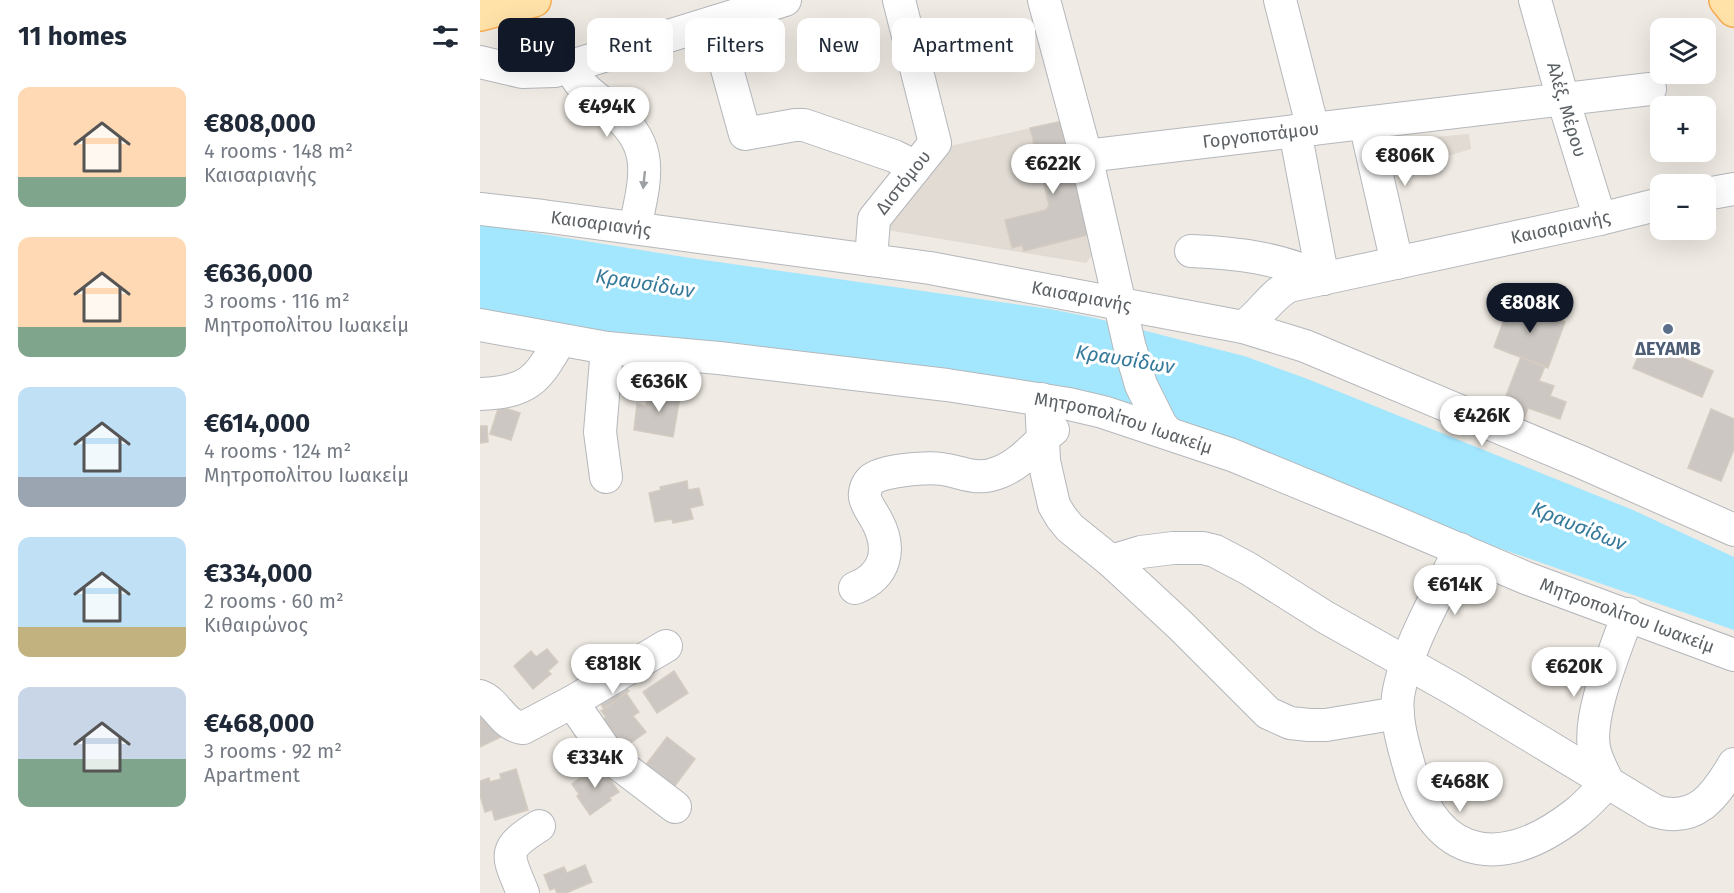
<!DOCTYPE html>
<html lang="en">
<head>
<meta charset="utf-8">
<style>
  :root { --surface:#fff; --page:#f2f2f3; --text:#1f2937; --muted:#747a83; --accent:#111827 }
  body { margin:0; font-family:"Fira Sans",sans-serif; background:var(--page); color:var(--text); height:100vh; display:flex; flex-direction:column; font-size:22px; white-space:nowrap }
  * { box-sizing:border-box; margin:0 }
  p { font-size:20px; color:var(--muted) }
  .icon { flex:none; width:33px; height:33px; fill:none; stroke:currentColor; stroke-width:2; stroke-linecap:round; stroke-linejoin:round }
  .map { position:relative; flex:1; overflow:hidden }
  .drawer { display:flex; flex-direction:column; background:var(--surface); width:480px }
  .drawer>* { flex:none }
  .top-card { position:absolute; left:18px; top:18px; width:570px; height:54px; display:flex; gap:12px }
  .fabs { position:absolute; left:1170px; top:18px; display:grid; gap:12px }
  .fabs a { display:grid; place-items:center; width:66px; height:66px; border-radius:12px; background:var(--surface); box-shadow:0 6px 24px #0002; font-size:30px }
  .price { position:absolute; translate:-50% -51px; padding:0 14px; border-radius:21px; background:#fff; color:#222; font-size:20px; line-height:39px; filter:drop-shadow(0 2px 3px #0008) }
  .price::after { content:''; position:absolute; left:50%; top:36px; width:18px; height:14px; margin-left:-9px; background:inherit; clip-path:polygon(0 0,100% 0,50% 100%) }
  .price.current { background:var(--accent); color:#fff }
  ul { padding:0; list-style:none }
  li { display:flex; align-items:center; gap:18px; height:150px; padding:0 18px }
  li span { display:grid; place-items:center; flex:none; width:168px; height:120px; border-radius:12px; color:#555 }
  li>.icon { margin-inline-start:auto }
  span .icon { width:72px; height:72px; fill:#fffc; stroke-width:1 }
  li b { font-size:26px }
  h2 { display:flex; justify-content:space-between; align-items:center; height:72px; padding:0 18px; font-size:26px }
  .tag { padding:0 21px; border-radius:12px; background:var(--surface); box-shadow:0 6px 24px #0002; font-size:21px; line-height:54px }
  .tag.current { background:var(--accent); color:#fff }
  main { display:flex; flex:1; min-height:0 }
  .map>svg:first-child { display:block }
  .education { fill:#e1dbd4 }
  .water { fill:#a3e7ff }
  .building { fill:#ccc7c2; stroke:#d4cbc1; stroke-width:1.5 }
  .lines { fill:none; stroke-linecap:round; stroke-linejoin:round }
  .minor-casing { stroke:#b4b7bb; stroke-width:34 }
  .major-casing { stroke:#f7ad53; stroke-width:36 }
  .minor { stroke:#fff; stroke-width:32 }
  .major { stroke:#ffe2a8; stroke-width:33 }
  .oneway { fill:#9da0a3 }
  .service-dot { fill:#5c6f8a; stroke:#fff; stroke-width:2 }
  .labels { text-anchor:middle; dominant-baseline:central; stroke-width:6; stroke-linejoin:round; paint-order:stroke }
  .street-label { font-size:18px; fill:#5b6165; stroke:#fff }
  .service-label { font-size:18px; font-weight:bold; fill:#4e5e75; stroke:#fff }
  .water-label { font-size:20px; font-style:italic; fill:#34789a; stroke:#fff }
</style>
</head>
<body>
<main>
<section class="drawer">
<h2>11 homes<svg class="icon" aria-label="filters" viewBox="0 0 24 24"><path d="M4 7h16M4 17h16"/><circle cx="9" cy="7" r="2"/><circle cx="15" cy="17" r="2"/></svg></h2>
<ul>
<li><span style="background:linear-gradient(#ffd9b3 75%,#7fa58c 0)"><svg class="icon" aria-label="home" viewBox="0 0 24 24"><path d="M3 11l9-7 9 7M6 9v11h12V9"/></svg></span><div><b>€808,000</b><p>4 rooms · 148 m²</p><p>Καισαριανής</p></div></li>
<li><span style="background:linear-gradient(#ffd9b3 75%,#7fa58c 0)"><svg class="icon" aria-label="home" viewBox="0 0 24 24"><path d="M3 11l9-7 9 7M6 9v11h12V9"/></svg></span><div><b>€636,000</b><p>3 rooms · 116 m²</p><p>Μητροπολίτου Ιωακείμ</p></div></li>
<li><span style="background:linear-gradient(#bfe0f5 75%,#9aa5b1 0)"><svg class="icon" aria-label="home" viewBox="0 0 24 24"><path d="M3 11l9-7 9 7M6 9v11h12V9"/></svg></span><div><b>€614,000</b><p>4 rooms · 124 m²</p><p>Μητροπολίτου Ιωακείμ</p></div></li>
<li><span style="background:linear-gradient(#bfe0f5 75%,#c2b280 0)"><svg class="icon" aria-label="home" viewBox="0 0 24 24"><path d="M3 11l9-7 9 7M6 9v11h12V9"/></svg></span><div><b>€334,000</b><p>2 rooms · 60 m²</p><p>Κιθαιρώνος</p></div></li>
<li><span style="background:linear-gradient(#c9d6e8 60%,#7fa58c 0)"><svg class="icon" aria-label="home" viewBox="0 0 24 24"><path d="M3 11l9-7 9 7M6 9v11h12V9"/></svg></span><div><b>€468,000</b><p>3 rooms · 92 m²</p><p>Apartment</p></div></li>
</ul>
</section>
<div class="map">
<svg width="1254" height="893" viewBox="0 0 1254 893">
  <rect width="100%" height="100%" fill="#efeae3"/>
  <path class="education" d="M 583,121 L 615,252 L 606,263 L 407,230 L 402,223 L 465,147 Z
    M 989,134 L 991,149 L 908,174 L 899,142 Z"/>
  <path class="water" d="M 0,224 L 210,258 L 570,309 L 615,318 L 764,356 L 825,378 L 1153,510 L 1254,557 L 1254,630 L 967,530 L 687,424 L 0,315 Z"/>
  <path class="building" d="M 583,121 L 611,234 L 544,251 L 542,245 L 532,248 L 525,220 L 566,210 L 569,205 L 550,128 Z
    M 1031,301 L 1085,322 L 1068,368 L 1014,347 Z
    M 1165,342 L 1233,371 L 1222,397 L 1153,368 Z
    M 1041,357 L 1065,366 L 1059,381 L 1074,386 L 1070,396 L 1086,402 L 1080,419 L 1048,408 L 1042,424 L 1019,414 Z
    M 180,387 L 201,391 L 193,437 L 154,430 L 157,404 L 166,406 L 168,392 L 179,394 Z
    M 19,406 L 40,413 L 31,440 L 10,434 Z
    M 1231,409 L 1254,419 L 1254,449 L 1241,481 L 1208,468 Z
    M 0,426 L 7,426 L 8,442 L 0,443 Z
    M 207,481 L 208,490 L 219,488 L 223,505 L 210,508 L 213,519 L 193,523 L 192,519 L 175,522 L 169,493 L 181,490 L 180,487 Z
    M 67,649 L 78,662 L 68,671 L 71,674 L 53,689 L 34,666 L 51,651 L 56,657 Z
    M 194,671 L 208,693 L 177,713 L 163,692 Z
    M 141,681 L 149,691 L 124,709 L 117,699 Z
    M 146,693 L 159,712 L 153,716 L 166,732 L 142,749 L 121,721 L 126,717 L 121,711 Z
    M 0,706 L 25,735 L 0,747 Z
    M 187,737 L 215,759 L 194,787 L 165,766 Z
    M 119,764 L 139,792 L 129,798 L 131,800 L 110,815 L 97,796 L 99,794 L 92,784 Z
    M 36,769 L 48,810 L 15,820 L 12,810 L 5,812 L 0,795 L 0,781 L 9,778 L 10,782 L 21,779 L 20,774 Z
    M 105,865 L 112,882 L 86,893 L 77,893 L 75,888 L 70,890 L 64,875 L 84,867 L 87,873 Z"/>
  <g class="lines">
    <defs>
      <g id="minor">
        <path d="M 564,0 L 606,156 L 649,344 L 661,385 L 681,425 L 687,432"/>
        <path d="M 800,0 L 833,129"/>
        <path id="s1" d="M 1055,0 L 1083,99 L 1120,219"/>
        <path d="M 234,22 L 265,134 L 315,125 L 324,125 L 414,156 L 424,161 L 434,169"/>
        <path d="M 0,62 L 42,72 L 75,71 L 305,0"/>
        <path d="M 91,66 C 97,84 109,93 124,104 C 176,143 167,171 155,228"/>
        <path d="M 885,123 L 917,263"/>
        <path d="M 815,131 L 843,279"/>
        <path id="s2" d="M 606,156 L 1170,89"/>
        <path d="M 1226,194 L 1254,189"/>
        <path id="s3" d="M 0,209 L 63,216 L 450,268 L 763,327 C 781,315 790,296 809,286 L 1120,219 L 1180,204"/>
        <path d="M 711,251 C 757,253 801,258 843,279"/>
        <path id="s4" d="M 391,260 L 394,219 L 455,143 L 419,0"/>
        <path id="s5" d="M 0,325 L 127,348 L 239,358 L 467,385 L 589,404 L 623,412 L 752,455 L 910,520 L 1046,578 L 1254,655"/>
        <path d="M 763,327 L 825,346 L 1101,462 L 1254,530"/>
        <path d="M 0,394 C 48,392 57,381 80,340"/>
        <path d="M 561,399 L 564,461 L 574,505 L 581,517 L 590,528 L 631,561 L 700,625 L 788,713 L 810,723 L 829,725 L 846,725 L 918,713"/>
        <path d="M 126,477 L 120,432 L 127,348"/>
        <path d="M 980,549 C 960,591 925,650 918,696 C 915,721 925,752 932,776 C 961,865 1027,867 1095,814 C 1107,805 1117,793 1128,782 C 1123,772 1116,759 1114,748 C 1108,713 1136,649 1148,614"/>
        <path d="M 631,561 L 661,552 L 693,548 L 723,548 L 735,551 L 769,569 L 845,617 L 975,690 L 1175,811 C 1216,824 1236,795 1254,764"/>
        <path d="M 375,588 C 406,576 412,549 397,521 C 393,513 386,505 385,497 C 384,491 387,484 391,480 C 402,470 447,467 462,469 C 484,472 496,482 520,472 C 541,464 556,444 573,430"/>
        <path d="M 0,696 C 17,702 23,726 43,728 L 92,702 L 186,646"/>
        <path d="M 92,702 L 128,754 L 136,762 L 195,807"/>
        <path d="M 43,893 C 27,854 21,850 59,826"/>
      </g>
      <path id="major" d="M 1246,0 L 1254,10
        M 0,14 L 54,0"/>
    </defs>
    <use href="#minor" class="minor-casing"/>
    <use href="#major" class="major-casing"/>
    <use href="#minor" class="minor"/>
    <use href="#major" class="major"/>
  </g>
  <defs><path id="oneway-solid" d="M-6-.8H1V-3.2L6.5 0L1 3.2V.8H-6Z" transform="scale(1.5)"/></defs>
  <use class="oneway" href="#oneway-solid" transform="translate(164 180) rotate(96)"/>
  <circle class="service-dot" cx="1188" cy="329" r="6"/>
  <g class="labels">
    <g class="street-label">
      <text stroke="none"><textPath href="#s1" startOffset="114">Αλέξ. Μέρου</textPath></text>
      <text stroke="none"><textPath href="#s2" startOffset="176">Γοργοποτάμου</textPath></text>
      <text stroke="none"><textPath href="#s4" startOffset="88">Διστόμου</textPath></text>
      <text stroke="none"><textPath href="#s3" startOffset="122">Καισαριανής</textPath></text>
      <text stroke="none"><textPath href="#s3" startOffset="1112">Καισαριανής</textPath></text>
      <text stroke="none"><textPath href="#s3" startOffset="608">Καισαριανής</textPath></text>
      <text stroke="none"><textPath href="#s5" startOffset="652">Μητροπολίτου Ιωακείμ</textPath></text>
      <text stroke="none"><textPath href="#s5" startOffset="1192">Μητροπολίτου Ιωακείμ</textPath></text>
    </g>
    <g class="service-label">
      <text x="1188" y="349">ΔΕΥΑΜΒ</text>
    </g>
    <g class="water-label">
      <text transform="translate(165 283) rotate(9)">Κραυσίδων</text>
      <text transform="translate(645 359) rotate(9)">Κραυσίδων</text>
      <text transform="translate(1099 526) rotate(22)">Κραυσίδων</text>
    </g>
  </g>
</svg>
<div class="fabs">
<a><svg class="icon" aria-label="layers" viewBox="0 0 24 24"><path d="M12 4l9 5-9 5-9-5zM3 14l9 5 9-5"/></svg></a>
<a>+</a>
<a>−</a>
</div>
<b class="price" style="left:127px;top:138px">€494K</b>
<b class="price" style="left:925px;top:187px">€806K</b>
<b class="price" style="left:573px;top:195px">€622K</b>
<b class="price current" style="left:1050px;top:334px">€808K</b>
<b class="price" style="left:179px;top:413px">€636K</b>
<b class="price" style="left:1002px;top:447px">€426K</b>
<b class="price" style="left:975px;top:616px">€614K</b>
<b class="price" style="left:133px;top:695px">€818K</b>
<b class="price" style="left:1094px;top:698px">€620K</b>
<b class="price" style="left:115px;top:789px">€334K</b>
<b class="price" style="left:980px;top:813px">€468K</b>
<div class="top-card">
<a class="tag current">Buy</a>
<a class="tag">Rent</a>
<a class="tag">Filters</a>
<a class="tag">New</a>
<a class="tag">Apartment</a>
</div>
</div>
</main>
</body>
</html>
